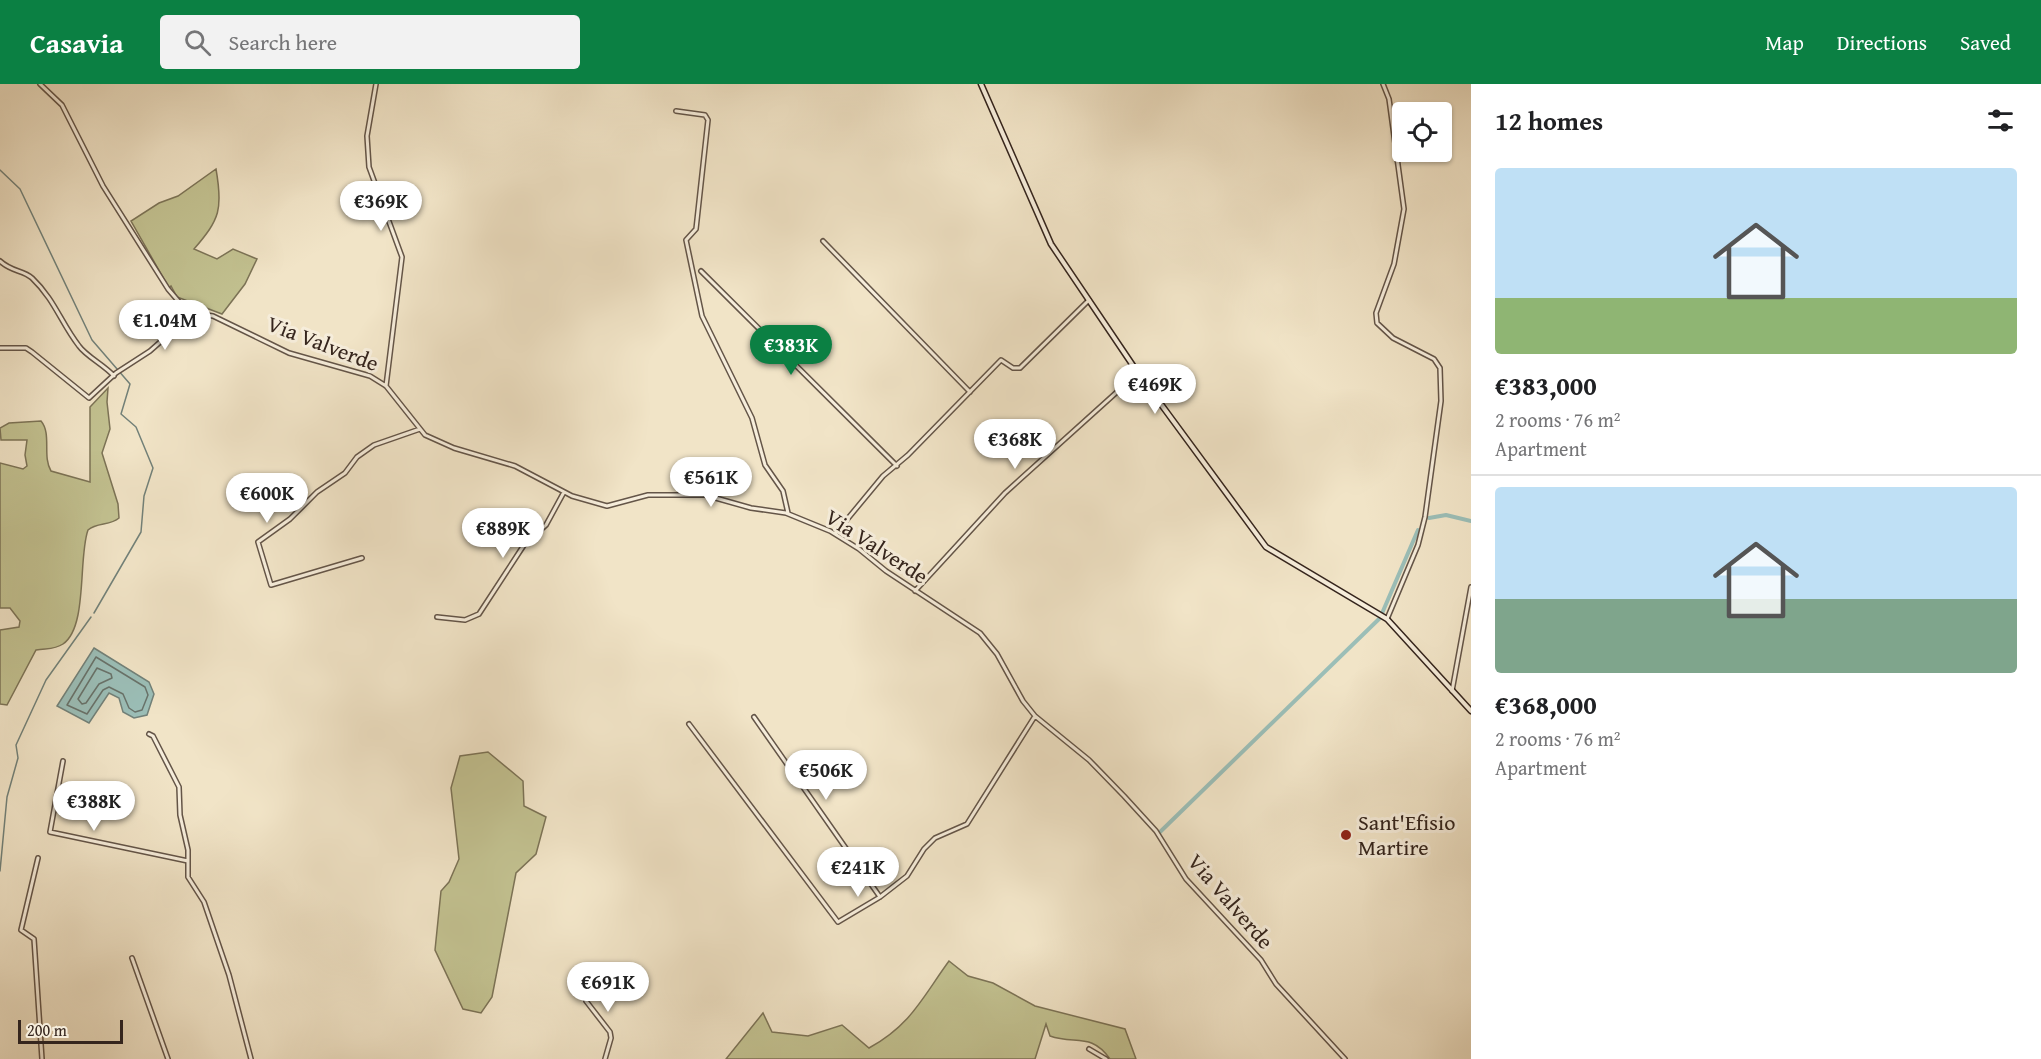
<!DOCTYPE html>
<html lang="en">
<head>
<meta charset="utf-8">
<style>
  :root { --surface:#fff; --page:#f2f2f2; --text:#202124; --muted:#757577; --line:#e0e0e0; --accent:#0b8043 }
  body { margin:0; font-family:"Gentium Book Plus",serif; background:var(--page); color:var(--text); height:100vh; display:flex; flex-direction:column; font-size:22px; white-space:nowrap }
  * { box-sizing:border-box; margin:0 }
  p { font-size:20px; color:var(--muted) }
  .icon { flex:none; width:33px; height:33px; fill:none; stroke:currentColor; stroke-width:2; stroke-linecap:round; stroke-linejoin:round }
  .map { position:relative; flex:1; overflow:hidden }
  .sheet { display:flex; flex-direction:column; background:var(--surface); width:570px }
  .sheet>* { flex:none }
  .fabs { position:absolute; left:1392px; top:18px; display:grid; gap:12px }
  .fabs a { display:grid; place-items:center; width:60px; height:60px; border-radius:6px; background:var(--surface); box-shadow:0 2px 4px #0004; font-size:30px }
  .scale { position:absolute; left:18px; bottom:15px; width:105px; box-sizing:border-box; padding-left:6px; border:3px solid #35251d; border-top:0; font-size:16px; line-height:21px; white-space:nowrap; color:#35251d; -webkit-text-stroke:4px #f6eddb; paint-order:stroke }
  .price { position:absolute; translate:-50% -51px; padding:0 14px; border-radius:21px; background:#fff; color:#222; font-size:20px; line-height:39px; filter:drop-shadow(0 2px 3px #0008) }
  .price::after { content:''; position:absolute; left:50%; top:36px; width:18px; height:14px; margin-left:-9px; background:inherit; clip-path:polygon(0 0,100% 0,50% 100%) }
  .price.current { background:var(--accent); color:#fff }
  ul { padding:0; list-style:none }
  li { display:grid; align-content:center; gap:12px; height:318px; padding:0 24px }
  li+li { border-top:2px solid var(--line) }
  li span { display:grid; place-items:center; height:186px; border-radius:6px; color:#555 }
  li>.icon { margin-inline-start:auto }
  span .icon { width:108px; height:108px; fill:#fffc; stroke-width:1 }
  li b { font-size:26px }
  h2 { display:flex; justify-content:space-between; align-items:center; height:72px; padding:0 24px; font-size:26px }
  header { display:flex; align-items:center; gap:36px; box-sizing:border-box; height:84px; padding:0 30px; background:var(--accent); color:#fff }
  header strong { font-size:28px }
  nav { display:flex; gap:33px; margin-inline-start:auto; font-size:21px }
  .search { width:420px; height:54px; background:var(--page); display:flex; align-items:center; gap:15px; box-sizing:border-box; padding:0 21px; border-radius:6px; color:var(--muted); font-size:22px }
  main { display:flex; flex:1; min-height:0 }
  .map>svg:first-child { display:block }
  .green { fill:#c2c190; stroke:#7c7356; stroke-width:1.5 }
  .water { fill:#9bbeb7; stroke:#728179; stroke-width:1.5 }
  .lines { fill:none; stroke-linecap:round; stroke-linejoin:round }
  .shore { stroke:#68726a; stroke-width:1.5 }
  .stream { stroke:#728179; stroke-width:1.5 }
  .canal { stroke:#9bbeb7; stroke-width:4 }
  .minor-casing { stroke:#645548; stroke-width:6 }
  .secondary-casing { stroke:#35251d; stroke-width:7 }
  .minor { stroke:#f6eddb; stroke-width:3 }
  .secondary { stroke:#f6eddb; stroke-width:4 }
  .poi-dot { fill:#8f2418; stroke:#f6eddb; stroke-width:2 }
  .labels { text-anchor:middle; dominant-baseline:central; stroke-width:6; stroke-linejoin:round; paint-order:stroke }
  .street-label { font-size:22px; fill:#35251d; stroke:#f6eddb }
  .poi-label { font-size:22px; fill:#35251d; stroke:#f6eddb; text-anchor:start }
</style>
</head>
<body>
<header>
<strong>Casavia</strong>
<div class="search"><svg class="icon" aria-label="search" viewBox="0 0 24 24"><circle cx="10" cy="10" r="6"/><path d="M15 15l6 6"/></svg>Search here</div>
<nav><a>Map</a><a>Directions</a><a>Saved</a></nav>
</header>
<main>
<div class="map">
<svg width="1471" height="975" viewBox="0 0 1471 975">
  <rect width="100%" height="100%" fill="#f1e4c7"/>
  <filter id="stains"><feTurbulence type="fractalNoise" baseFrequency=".00333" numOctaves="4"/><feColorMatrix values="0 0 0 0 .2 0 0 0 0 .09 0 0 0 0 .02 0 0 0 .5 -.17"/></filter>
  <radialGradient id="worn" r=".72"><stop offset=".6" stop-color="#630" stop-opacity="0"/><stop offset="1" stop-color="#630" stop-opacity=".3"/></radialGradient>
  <path class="green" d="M 216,85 C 223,125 220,135 194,165 L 217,175 L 233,165 L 257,175 L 245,200 L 222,230 L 177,213 L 171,202 L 169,204 L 131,137 L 159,119 L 178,112 Z
    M 108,304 L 107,318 L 110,345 L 102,369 L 118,420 L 119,434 C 110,442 97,438 88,446 C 78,473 88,543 63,560 C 54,566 46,564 36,566 L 7,621 L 0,620 L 0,546 L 19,543 L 20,537 L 10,524 L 0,524 L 0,379 L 23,385 L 27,382 L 25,371 L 27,356 L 1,356 L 0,344 L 9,339 L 41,337 C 52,350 42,372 51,387 L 90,398 L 90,323 Z
    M 488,668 L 523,697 L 524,722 L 546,733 L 536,770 L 516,789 L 492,913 L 481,929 L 463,925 L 435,866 L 441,807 L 449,798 L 459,775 L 451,704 L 460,672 Z
    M 949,877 L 968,892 L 993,899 L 1035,922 L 1125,945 L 1136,975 L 1110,975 C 1091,948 1075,961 1050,952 L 1046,940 L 1035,975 L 726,975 L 763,929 L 772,948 L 808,952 L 842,941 L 869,964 C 911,941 922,914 949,877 Z"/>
  <path class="water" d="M 94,564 L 149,598 L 154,610 L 147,631 L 134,634 L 123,628 L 119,614 L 109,609 L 89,639 L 57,622 Z"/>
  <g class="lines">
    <path class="shore" d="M 96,573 L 145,603 L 148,611 L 142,626 L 135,628 L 129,624 L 123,610 L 109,603 L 103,606 L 87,630 L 67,621 Z
      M 97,584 L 111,590 L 112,594 L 99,600 L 86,619 L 82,620 L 78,615 Z"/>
    <path class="stream" d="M 0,86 L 20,105 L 92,256 L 130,300 L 121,330 L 136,343 L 153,384 L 144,412 L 141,448 L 94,529
      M 0,787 L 7,713 L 18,674 L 16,661 L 46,596 L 91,533"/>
    <path class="canal" d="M 1429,434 L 1446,431 L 1471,437
      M 1160,748 L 1380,534 L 1418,446"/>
    <defs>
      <path id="minor" d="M 40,0 L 62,21 L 103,102 L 168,205 L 180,219 L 193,229 L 213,232 L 289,269 L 370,292 L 386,302 L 425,351 L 454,364 L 515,382 L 572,412 L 607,422 L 648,411 L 705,411 L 751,424 L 786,429 L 830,447 L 859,465 L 886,487 L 980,549 L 997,570 L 1023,617 L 1035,632 L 1089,676 L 1124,712 L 1156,747 L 1186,795 L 1261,876 L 1276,900 L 1345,975
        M 376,0 L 367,52 L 369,83 L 402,173 L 386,302
        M 1383,0 L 1389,15 L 1404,125 L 1394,180 L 1376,229 L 1377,239 L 1393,254 L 1434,275 L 1440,284 L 1441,317 L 1425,433 L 1418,461 L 1387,535
        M 676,27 L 705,31 L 708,36 L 696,145 L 686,156 L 702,232 L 752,334 L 765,381 L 783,407 L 788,429
        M 823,157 L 970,308
        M 0,177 C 12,188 23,186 32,194 C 55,216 61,239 79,262 C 86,272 104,281 114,292
        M 701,187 L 897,382
        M 0,264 L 26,264 L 32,268 L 89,314 L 116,289 L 150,267 L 193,229
        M 835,450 L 883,392 L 908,371 L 1001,276 L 1013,284 L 1020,284 L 1089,216
        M 362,474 L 271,501 L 258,458 L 290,435 L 317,408 L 345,389 L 357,373 L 374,361 L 420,345
        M 915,507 L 1005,409 L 1138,289
        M 437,533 L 465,536 L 479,530 L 524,461 L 546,441 L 564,408
        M 1452,607 L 1471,503
        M 754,633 L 880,813
        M 689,640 L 838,838 L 880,813 L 907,792 L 924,765 L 935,754 L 967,740 L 1035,632
        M 149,650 L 153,652 L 179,703 L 180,731 L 188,766 L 188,793 L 204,818 L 229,891 L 251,975
        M 63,677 L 50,748 L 188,777
        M 38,774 L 21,846 L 34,855 L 42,975
        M 132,874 L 168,975
        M 1089,965 L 1106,975
        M 605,975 L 611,954 L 610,948 L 586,917 L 585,910 L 617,882"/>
      <path id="secondary" d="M 981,0 L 1051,160 L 1138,289 L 1266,463 L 1387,535 L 1471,627"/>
    </defs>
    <use href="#minor" class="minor-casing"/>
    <use href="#secondary" class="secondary-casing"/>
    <use href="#minor" class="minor"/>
    <use href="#secondary" class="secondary"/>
  </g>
  <circle class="poi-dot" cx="1346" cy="751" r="6"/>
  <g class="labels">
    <g class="street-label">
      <text transform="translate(323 259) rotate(21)">Via Valverde</text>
      <text transform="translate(877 462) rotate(33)">Via Valverde</text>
      <text transform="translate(1231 817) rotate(49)">Via Valverde</text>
    </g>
    <g class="poi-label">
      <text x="1358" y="738">Sant'Efisio<tspan x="1358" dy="25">Martire</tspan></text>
    </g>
  </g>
  <rect width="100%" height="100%" filter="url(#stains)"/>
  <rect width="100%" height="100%" fill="url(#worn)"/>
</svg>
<div class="fabs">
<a><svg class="icon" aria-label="locate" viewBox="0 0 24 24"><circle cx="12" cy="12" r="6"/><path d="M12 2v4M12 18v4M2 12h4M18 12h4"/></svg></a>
</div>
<div class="scale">200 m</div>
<b class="price" style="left:381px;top:148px">€369K</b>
<b class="price" style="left:165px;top:267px">€1.04M</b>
<b class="price current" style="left:791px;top:292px">€383K</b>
<b class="price" style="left:1155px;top:331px">€469K</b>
<b class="price" style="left:1015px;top:386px">€368K</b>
<b class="price" style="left:711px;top:424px">€561K</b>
<b class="price" style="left:267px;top:440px">€600K</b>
<b class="price" style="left:503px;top:475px">€889K</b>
<b class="price" style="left:826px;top:717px">€506K</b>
<b class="price" style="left:94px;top:748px">€388K</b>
<b class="price" style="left:858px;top:814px">€241K</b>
<b class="price" style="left:608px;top:929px">€691K</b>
</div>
<section class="sheet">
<h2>12 homes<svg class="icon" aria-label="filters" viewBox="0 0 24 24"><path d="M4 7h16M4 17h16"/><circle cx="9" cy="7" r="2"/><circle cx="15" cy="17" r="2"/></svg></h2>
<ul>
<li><span style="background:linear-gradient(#bfe0f5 70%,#8fb573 0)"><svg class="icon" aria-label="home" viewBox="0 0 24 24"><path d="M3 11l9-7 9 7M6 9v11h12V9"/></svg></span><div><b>€383,000</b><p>2 rooms · 76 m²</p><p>Apartment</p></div></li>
<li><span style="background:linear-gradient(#bfe0f5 60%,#7fa58c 0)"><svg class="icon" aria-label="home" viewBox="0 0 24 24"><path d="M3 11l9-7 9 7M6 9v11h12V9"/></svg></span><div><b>€368,000</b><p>2 rooms · 76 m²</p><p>Apartment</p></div></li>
</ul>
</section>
</main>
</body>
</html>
